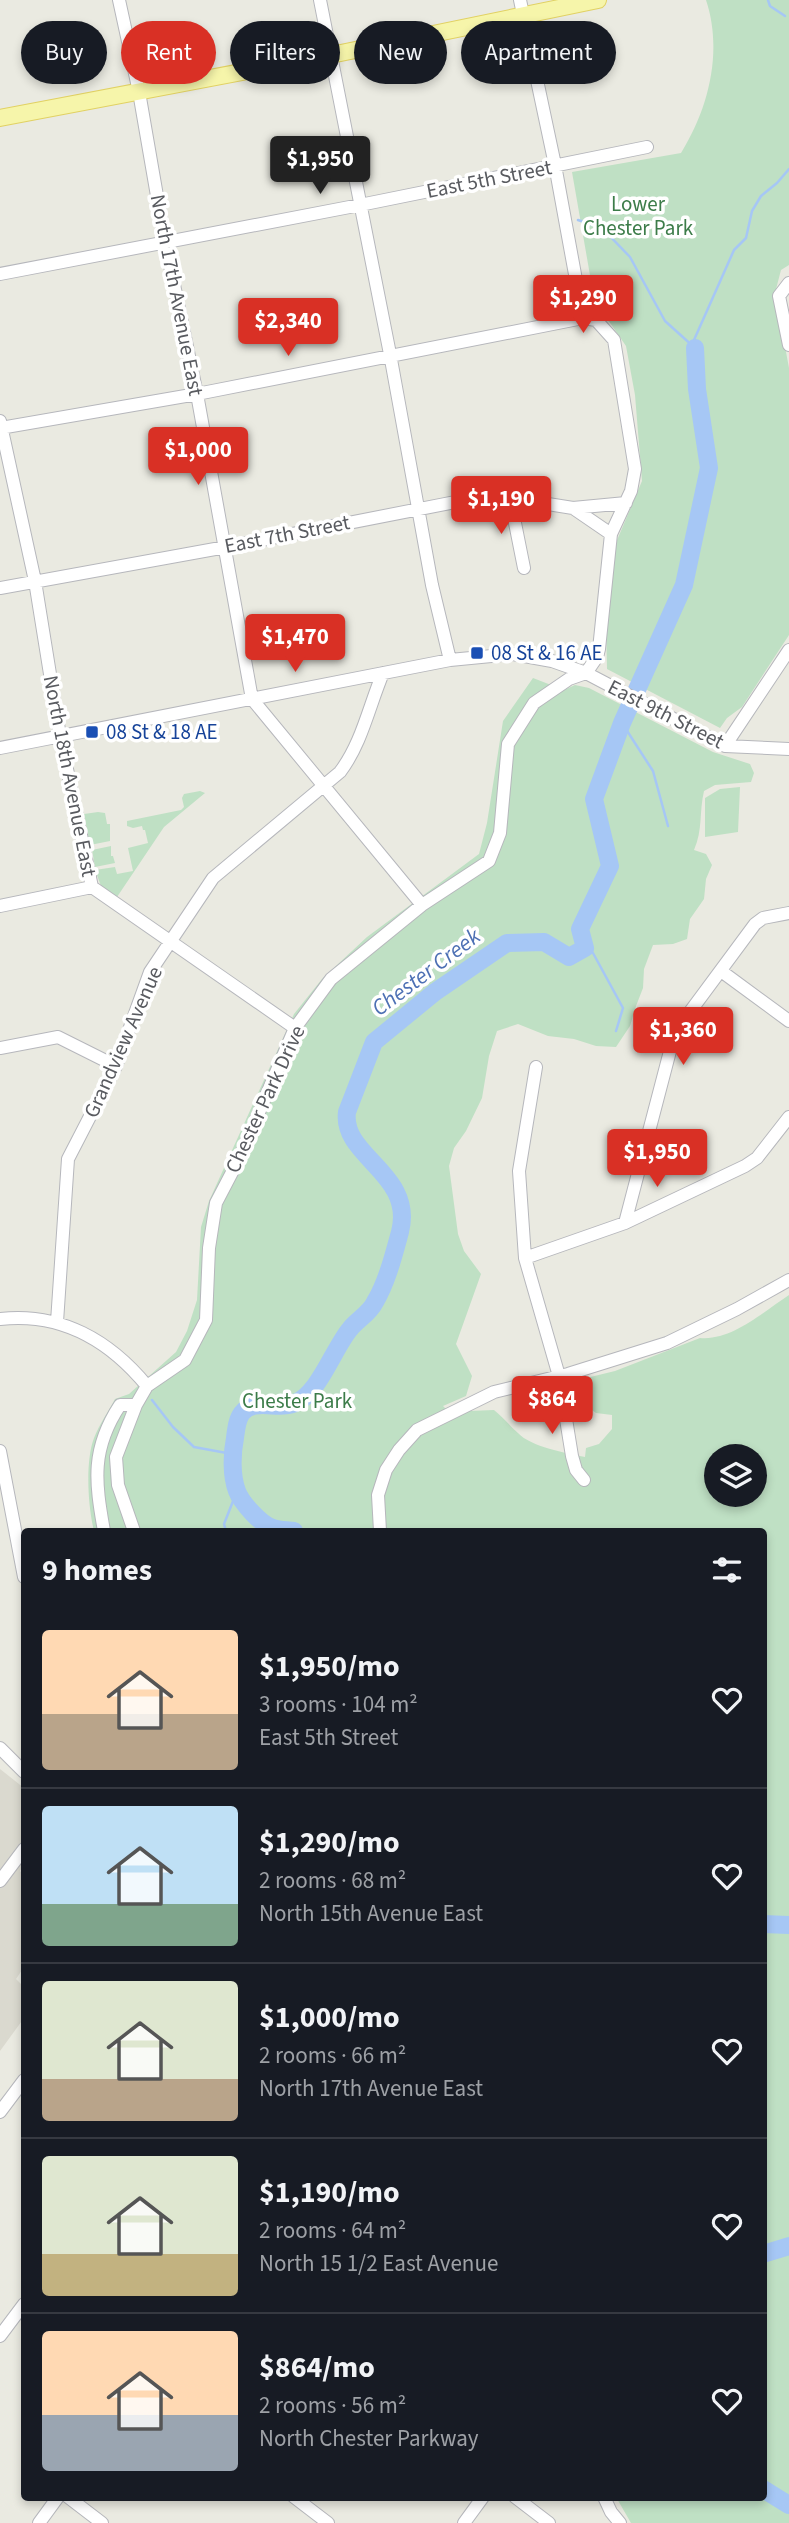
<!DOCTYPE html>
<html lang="en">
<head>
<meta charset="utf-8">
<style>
  :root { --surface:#171b24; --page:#242831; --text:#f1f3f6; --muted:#9ea1a6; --line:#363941; --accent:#d93025 }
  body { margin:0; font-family:"Source Sans 3",sans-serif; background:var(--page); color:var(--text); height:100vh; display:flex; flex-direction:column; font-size:26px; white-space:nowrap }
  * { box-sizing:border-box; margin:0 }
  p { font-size:23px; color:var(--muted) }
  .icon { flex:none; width:38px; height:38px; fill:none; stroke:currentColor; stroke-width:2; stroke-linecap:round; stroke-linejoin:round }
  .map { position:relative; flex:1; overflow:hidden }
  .details { position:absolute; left:21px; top:1528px; width:746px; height:973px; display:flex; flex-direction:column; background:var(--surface); border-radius:7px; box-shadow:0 4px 10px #0003 }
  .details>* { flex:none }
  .guide { position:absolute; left:21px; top:21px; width:747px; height:63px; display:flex; gap:14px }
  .tools { position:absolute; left:704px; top:1444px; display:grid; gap:14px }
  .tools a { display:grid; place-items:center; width:63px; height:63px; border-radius:50%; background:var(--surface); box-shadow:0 4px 10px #0003; font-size:35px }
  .price { position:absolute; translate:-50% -60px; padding:0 16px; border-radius:7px; background:var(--accent); color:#fff; font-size:23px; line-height:46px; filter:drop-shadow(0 2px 4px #0008) }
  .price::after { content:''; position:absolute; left:50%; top:42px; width:21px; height:16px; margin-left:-10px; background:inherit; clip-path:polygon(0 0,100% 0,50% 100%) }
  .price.active { background:#222; color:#fff }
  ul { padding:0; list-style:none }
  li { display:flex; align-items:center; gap:21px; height:175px; padding:0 21px }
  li+li { border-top:2px solid var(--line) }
  li span { display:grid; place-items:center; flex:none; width:196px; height:140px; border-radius:7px; color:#555 }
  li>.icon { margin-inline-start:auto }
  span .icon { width:84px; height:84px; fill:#fffc; stroke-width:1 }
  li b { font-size:30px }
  h2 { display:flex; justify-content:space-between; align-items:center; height:84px; padding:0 21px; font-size:30px }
  .chip { padding:0 24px; border-radius:32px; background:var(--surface); box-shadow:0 4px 10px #0003; font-size:24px; line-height:63px }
  .chip.active { background:var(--accent); color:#fff }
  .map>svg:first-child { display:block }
  .education { fill:#dad9cf }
  .green { fill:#bfe0c4; fill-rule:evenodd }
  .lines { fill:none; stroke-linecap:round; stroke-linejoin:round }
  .stream { stroke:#a6c7f5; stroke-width:2.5 }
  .river { stroke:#a6c7f5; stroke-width:18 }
  .minor-casing { stroke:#b6b7bc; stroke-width:14 }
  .major-casing { stroke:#e1d163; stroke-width:18 }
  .minor { stroke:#fff; stroke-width:12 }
  .major { stroke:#f6f5aa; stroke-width:16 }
  .transit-dot { fill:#1a4fb4; stroke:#fff; stroke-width:2.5 }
  .labels { text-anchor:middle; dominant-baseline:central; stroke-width:7; stroke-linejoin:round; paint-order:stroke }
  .street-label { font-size:21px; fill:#595b60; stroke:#fff }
  .park-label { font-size:21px; fill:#3c7c49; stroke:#fff }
  .transit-label { font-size:21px; fill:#164399; stroke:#fff; text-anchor:start }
  .water-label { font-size:23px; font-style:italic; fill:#4d70b4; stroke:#fff }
</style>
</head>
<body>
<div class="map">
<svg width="789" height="2523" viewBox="0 0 789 2523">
  <rect width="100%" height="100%" fill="#eaeae1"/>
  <path class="education" d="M 0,1769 L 24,1788 L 24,1864 L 20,1871 L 24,1875 L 24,1967 L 16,1979 L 24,1987 L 24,2018 L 0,2051 Z"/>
  <path class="green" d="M 706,0 L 789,0 L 789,265 L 781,270 L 775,293 L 789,368 L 789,635 L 742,707 L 727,718 L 720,728 L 607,669 L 606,624 L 615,545 L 642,481 L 635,395 L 626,346 L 606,317 L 598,297 L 607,287 L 618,283 L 617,277 L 591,281 L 572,172 L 681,153 C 709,108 723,51 706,0 Z
    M 533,678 L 564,690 L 575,685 L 589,688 L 713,752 L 750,764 L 754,773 L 751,782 L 715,785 L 704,791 C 699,812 703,830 694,850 L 706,854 L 712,865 L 706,879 L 704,899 L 690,919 L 687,939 L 673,944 L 653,945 L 644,969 L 643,988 L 636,1006 L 630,1026 L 616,1047 L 596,1046 L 574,1039 L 548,1036 L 518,1024 L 497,1031 L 489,1056 L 482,1098 L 466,1131 L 454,1148 L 449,1166 L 458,1234 L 464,1251 L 481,1274 L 456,1344 L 472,1376 L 466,1396 L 443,1406 L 455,1418 L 469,1411 L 494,1410 C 503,1417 509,1425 518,1433 C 531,1447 566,1453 585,1457 L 586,1448 L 599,1444 L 612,1429 L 612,1415 L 596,1413 L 576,1398 L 574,1381 L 615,1371 L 700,1338 C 732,1341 763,1312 789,1295 L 789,2523 L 631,2523 L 616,2497 L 763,2497 L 763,1531 L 94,1531 C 88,1507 85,1462 94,1438 C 99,1425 108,1412 115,1399 L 129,1394 L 176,1352 L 187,1331 L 197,1300 L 201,1227 L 209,1201 L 294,1014 L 322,979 L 367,937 L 479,854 L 487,823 L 503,721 ZM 716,1456 L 754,1456 L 754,1494 L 716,1494 Z
    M 740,787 L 738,832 L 705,837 L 705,798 L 720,789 Z
    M 200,791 L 205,793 L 164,827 L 117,897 L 101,886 L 95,870 L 115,867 L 117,874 L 133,871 L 128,848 L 148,843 L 145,830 L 143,830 L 142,826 L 133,828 L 127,826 L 127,821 L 181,810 L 184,807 L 182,798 L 184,794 Z
    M 98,812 L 105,813 L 107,824 L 110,824 L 110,841 L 90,845 L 84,814 Z
    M 111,846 L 111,856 L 113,856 L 115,863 L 95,867 L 92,850 Z"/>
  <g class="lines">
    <path class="stream" d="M 768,0 L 770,6 L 785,16
      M 578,220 L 602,228 L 630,257 L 665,321 L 695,348
      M 695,348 L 694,340 L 734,250 L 746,238 L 752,211 L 761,196 L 777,183 L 789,169
      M 622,723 L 653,771 L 668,826
      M 585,948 L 593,953 L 623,1008 L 616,1031
      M 152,1400 L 173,1427 L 194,1447 L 232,1454
      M 226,1531 L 224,1524 L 237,1491"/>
    <path class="river" d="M 294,1531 C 287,1530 279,1530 273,1528 C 261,1525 241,1502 237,1491 C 231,1475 232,1453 235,1438 C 236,1430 237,1419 242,1413 C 253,1398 278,1410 293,1404 C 319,1395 333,1349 350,1329 C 357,1320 370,1313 375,1302 C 387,1282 394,1254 400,1232 C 415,1173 341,1157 347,1112 L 374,1042 L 435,992 L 507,943 L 544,942 L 569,957 L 585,948 L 580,929 L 610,866 L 594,799 L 622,723 L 684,585 L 709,468 L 697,389 L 695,348
      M 763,1924 L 789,1925
      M 763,2254 L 789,2246
      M 763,2489 L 789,2505"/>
    <defs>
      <path id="minor" d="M 119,0 L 139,92 L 165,242 L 197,394 L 252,699 L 422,905
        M 320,0 L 390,354 L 432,585 L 450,660
        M 520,0 L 555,165 L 583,318 L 596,320 L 614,340 L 635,469 L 631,491 L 611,534 L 599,649 L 597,657 L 586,673
        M 0,274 L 360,205 L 647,147
        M 789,283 L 779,296 L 789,345
        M 0,421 L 35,581 L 60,736 L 92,887 L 295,1028
        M 0,428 L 197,394 L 583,318
        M 510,498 L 524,568
        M 573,508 L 611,534
        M 0,588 L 226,547 L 491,495 L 573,508 L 626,503
        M 725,746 L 789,650
        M 0,748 L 450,660 L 513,654 L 552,661 L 586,673 L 725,746 L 789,749
        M 0,906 L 92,887
        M 721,971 L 789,1021
        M 0,1048 L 58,1037 L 116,1066
        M 536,1067 L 519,1171 L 525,1258 L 559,1376 L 572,1456 L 576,1470 L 584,1480
        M 625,1223 L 675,1032 L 755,924 L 763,918 L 789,913
        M 525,1258 L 625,1223 L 745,1166 L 757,1158 L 789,1117
        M 0,1319 C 61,1312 110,1341 147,1386
        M 57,1322 L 68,1159 L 116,1066 L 150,972 L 213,878 L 340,772 C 362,743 369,706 383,673
        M 0,1451 L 24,1577
        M 104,1531 C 95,1481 91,1449 120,1405 L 136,1405
        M 134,1531 L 118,1485 L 116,1457 L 136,1405 L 147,1386 L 185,1360 L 206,1320 L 209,1248 L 216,1203 L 239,1159 L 295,1028 L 331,979 L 422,905 L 489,861 L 500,833 L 508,744 L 534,703 L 569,679 L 586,673
        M 380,1531 L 378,1495 L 386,1470 L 399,1450 L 417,1430 L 494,1392 L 568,1374 L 667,1343 L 737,1309 L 789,1280
        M 0,1748 L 24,1772
        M 0,1881 L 24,1849
        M 0,2112 L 24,2080
        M 0,2336 L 24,2304
        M 68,2497 L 102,2523
        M 294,2497 L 328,2523
        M 515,2497 L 549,2523
        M 604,2497 L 611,2512 L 620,2523
        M 39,2523 L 58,2497
        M 464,2523 L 483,2497"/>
      <path id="major" d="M 0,118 L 331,55 L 598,0"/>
    </defs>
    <use href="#minor" class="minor-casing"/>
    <use href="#major" class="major-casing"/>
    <use href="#minor" class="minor"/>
    <use href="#major" class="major"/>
  </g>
  <g class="transit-dot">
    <rect x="470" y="646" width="14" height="14" rx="3.5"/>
    <rect x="85" y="725" width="14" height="14" rx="3.5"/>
  </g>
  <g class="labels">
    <g class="street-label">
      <text transform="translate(489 179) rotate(-11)">East 5th Street</text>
      <text transform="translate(177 295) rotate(79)">North 17th Avenue East</text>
      <text transform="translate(287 534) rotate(-11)">East 7th Street</text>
      <text transform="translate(666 714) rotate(27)">East 9th Street</text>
      <text transform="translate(70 776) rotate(79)">North 18th Avenue East</text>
      <text transform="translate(123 1042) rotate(-66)">Grandview Avenue</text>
      <text transform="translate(265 1099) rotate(-65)">Chester Park Drive</text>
    </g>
    <g class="park-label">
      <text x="638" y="204">Lower<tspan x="638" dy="24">Chester Park</tspan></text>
      <text x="297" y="1401">Chester Park</text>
    </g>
    <g class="transit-label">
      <text x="491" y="653">08 St &amp; 16 AE</text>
      <text x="106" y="732">08 St &amp; 18 AE</text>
    </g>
    <g class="water-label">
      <text transform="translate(426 972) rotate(-37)">Chester Creek</text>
    </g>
  </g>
</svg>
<div class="tools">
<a><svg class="icon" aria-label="layers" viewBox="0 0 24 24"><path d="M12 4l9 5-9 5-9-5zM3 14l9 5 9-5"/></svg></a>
</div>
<b class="price active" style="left:320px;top:196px">$1,950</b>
<b class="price" style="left:583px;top:335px">$1,290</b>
<b class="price" style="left:288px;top:358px">$2,340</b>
<b class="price" style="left:198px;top:487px">$1,000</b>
<b class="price" style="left:501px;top:536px">$1,190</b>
<b class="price" style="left:295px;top:674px">$1,470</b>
<b class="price" style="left:683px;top:1067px">$1,360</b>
<b class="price" style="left:657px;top:1189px">$1,950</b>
<b class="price" style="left:552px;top:1436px">$864</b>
<div class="guide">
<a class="chip">Buy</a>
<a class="chip active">Rent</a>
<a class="chip">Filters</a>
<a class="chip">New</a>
<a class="chip">Apartment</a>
</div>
<section class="details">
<h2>9 homes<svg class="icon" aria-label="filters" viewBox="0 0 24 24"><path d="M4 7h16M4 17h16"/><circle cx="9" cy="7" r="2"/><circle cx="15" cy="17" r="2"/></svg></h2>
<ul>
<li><span style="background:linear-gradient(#ffd9b3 60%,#b9a48a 0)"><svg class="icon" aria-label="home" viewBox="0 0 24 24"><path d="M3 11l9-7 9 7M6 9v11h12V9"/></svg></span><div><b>$1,950/mo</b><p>3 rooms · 104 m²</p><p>East 5th Street</p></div><svg class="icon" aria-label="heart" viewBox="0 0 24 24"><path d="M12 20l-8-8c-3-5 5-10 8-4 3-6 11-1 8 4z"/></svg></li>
<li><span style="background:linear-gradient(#bfe0f5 70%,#7fa58c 0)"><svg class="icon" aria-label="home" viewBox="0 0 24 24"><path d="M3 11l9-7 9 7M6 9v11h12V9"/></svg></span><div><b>$1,290/mo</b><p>2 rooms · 68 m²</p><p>North 15th Avenue East</p></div><svg class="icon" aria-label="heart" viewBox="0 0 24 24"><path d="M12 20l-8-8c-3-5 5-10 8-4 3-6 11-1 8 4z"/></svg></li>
<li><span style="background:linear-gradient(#dfe7d0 70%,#b9a48a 0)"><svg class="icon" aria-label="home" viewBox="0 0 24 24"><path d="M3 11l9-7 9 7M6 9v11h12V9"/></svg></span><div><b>$1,000/mo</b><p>2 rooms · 66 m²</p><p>North 17th Avenue East</p></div><svg class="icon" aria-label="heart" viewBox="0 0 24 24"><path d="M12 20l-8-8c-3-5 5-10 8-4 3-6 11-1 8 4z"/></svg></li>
<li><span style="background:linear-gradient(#dfe7d0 70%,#c2b280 0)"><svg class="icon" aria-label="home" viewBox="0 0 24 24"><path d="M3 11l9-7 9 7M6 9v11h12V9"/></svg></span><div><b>$1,190/mo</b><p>2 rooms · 64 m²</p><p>North 15 1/2 East Avenue</p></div><svg class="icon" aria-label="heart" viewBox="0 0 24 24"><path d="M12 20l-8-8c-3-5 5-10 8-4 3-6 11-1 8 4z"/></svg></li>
<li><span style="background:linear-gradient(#ffd9b3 60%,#9aa5b1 0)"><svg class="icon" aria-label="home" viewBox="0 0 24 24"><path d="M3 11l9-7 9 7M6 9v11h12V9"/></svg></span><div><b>$864/mo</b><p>2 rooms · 56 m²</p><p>North Chester Parkway</p></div><svg class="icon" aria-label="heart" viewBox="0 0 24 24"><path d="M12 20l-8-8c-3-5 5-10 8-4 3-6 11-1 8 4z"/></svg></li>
</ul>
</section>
</div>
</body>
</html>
